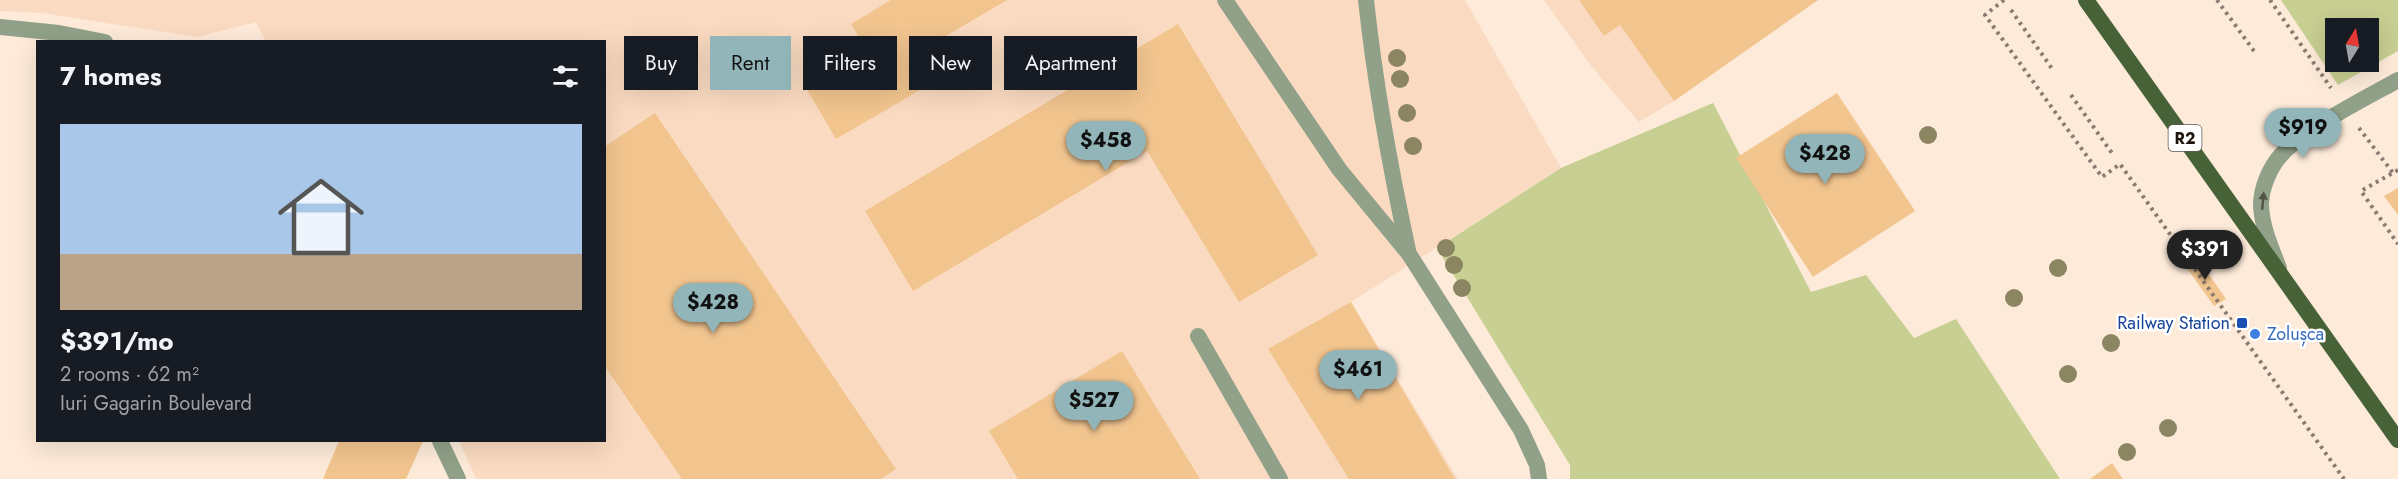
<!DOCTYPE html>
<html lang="en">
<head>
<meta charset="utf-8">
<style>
  :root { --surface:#171b24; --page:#242831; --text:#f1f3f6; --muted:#9ea1a6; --accent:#92b5b9 }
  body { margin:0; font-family:Jost,sans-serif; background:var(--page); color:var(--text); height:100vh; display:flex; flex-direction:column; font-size:22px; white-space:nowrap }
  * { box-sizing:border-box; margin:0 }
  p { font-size:20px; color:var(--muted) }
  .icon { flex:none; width:33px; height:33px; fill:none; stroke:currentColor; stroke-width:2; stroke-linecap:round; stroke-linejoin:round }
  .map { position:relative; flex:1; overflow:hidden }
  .drawer { position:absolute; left:36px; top:40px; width:570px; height:402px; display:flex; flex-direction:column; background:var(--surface); border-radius:0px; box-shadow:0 6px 24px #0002 }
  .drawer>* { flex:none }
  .top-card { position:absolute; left:624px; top:36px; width:570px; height:54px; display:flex; gap:12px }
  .needle { width:39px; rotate:11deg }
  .fabs { position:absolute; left:2325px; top:18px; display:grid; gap:12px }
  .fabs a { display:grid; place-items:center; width:54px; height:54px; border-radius:0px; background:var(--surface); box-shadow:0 6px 24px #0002; font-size:30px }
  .price { position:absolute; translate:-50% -51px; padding:0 14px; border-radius:21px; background:var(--accent); color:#111; font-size:20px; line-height:39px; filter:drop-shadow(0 2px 3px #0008) }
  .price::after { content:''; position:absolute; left:50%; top:36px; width:18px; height:14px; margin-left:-9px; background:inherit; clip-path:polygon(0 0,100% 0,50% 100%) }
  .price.current { background:#222; color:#fff }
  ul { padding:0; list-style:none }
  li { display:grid; align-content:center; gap:12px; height:318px; padding:0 24px }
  li span { display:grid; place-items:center; height:186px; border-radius:0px; color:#555 }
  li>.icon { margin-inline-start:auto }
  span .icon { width:108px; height:108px; fill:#fffc; stroke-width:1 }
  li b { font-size:26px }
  h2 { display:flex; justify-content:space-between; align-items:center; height:72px; padding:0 24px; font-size:26px }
  .pill { padding:0 21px; border-radius:0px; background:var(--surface); box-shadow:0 6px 24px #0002; font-size:21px; line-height:54px }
  .pill.current { background:var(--accent); color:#111 }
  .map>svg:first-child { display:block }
  .built { fill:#fadbc1 }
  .green { fill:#c7cf92; fill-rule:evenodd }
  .building { fill:#f2c58f }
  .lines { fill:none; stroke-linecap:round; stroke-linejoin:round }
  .path { stroke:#897b70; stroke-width:4; stroke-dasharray:3 4.5; stroke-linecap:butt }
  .service { stroke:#91a189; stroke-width:16 }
  .minor { stroke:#91a189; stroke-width:16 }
  .primary { stroke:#476237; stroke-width:16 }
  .tree { fill:#8b8562 }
  .oneway { fill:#525445 }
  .transit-dot { fill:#1a4fb4; stroke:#fff; stroke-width:2 }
  .shop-dot { fill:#3f7fe0; stroke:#fff; stroke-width:2 }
  .labels { text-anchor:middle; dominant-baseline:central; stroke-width:5; stroke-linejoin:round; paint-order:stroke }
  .shield { fill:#fff; stroke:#625b56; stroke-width:1.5 }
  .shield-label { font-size:16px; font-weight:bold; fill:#1e150e }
  .transit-label { font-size:18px; fill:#164399; stroke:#fff; text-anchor:end }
  .shop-label { font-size:18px; fill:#366cbe; stroke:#fff; text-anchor:start }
</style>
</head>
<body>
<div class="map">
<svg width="2398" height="479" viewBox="0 0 2398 479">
  <rect width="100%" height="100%" fill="#fdead9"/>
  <path class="built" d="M 0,0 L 1465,0 L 1561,168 L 1351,302 L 1458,479 L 476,479 L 459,441 L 604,441 L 604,42 L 266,42 L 256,22 L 197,37 L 42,13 L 0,11 Z
    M 1544,0 L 1818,0 L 1674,101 L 1639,122 L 1592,67 Z"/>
  <path class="green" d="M 2281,0 L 2398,0 L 2398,51 L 2338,85 ZM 2336,28 L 2368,28 L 2368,62 L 2336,62 Z
    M 1713,103 L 1811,292 L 1866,275 L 1914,338 L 1956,319 L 2060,479 L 1570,479 L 1570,465 L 1437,248 L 1561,168 Z"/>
  <path class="building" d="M 891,0 L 1007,0 L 910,57 L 927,86 L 836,139 L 803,83 L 865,47 L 851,24 Z
    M 1579,0 L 1818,0 L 1674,101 L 1620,25 L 1604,36 Z
    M 1178,24 L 1318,255 L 1239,302 L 1147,151 L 913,291 L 865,211 Z
    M 1837,93 L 1915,211 L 1813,277 L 1736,158 Z
    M 655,113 L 896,469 L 881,479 L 682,479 L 604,365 L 604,147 Z
    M 2398,188 L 2398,215 L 2384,196 Z
    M 2196,256 L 2226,299 L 2214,306 L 2184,264 Z
    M 1351,302 L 1455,479 L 1349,479 L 1268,349 Z
    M 1122,351 L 1200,479 L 1018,479 L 989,431 Z
    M 339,441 L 423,441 L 406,479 L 323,479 Z
    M 2112,463 L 2123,479 L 2090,479 Z"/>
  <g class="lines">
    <path class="path" d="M 2004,0 L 1985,15 L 2102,177 L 2120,164 L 2344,479
      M 2217,0 L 2254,51
      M 2270,0 L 2331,88
      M 2011,10 L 2053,70
      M 2071,95 L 2114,156
      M 2359,128 L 2393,173
      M 2398,170 L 2361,191 L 2398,244"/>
    <path class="service" d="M 1225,0 L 1339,169 L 1409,254 L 1521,430 L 1537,465 L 1539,479
      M 1366,0 C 1375,84 1390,167 1408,250
      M 1198,336 L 1280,479"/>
    <path class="minor" d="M 0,27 L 59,33 L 105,42
      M 2279,268 C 2271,247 2262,228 2261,205 C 2261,188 2270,167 2281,155 C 2307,127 2364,99 2398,80
      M 440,441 L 458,479"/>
    <path class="primary" d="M 2086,0 L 2398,440"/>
  </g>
  <g class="tree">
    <circle cx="1397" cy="58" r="9"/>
    <circle cx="1400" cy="79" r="9"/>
    <circle cx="1407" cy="113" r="9"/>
    <circle cx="1928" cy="135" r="9"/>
    <circle cx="1413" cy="146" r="9"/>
    <circle cx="1446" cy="248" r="9"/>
    <circle cx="1454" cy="265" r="9"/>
    <circle cx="2058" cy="268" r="9"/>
    <circle cx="1462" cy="288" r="9"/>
    <circle cx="2014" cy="298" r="9"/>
    <circle cx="2111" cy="343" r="9"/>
    <circle cx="2068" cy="374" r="9"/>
    <circle cx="2168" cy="428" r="9"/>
    <circle cx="2127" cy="452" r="9"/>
  </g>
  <defs><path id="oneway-solid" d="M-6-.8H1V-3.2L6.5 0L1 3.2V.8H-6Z" transform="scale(1.5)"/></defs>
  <use class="oneway" href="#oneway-solid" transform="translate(2263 201) rotate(-85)"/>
  <rect class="transit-dot" x="2236" y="317" width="12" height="12" rx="3"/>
  <circle class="shop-dot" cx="2255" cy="334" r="6"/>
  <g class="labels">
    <rect class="shield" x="2168.5" y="125" width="33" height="26" rx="4.5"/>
    <g class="shield-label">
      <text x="2185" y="138">R2</text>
    </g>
    <g class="transit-label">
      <text x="2230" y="323">Railway Station</text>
    </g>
    <g class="shop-label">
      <text x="2267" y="334">Zolușca</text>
    </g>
  </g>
</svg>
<div class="fabs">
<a><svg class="needle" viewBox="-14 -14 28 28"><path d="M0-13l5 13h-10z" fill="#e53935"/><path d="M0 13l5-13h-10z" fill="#9ea1a6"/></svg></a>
</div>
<b class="price" style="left:2303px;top:159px">$919</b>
<b class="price" style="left:1106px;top:172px">$458</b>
<b class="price" style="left:1825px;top:185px">$428</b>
<b class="price current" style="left:2205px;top:281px">$391</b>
<b class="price" style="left:713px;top:334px">$428</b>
<b class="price" style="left:1358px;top:401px">$461</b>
<b class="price" style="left:1094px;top:432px">$527</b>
<div class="top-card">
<a class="pill">Buy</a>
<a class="pill current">Rent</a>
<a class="pill">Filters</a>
<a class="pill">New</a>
<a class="pill">Apartment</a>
</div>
<section class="drawer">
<h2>7 homes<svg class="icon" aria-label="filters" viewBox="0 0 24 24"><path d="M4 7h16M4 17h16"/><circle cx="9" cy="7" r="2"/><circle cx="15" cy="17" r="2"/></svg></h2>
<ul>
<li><span style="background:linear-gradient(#a9c7e8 70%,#b9a48a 0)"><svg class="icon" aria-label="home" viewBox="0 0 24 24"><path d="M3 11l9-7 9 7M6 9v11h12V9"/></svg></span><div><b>$391/mo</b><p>2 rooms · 62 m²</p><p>Iuri Gagarin Boulevard</p></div></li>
</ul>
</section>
</div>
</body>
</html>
